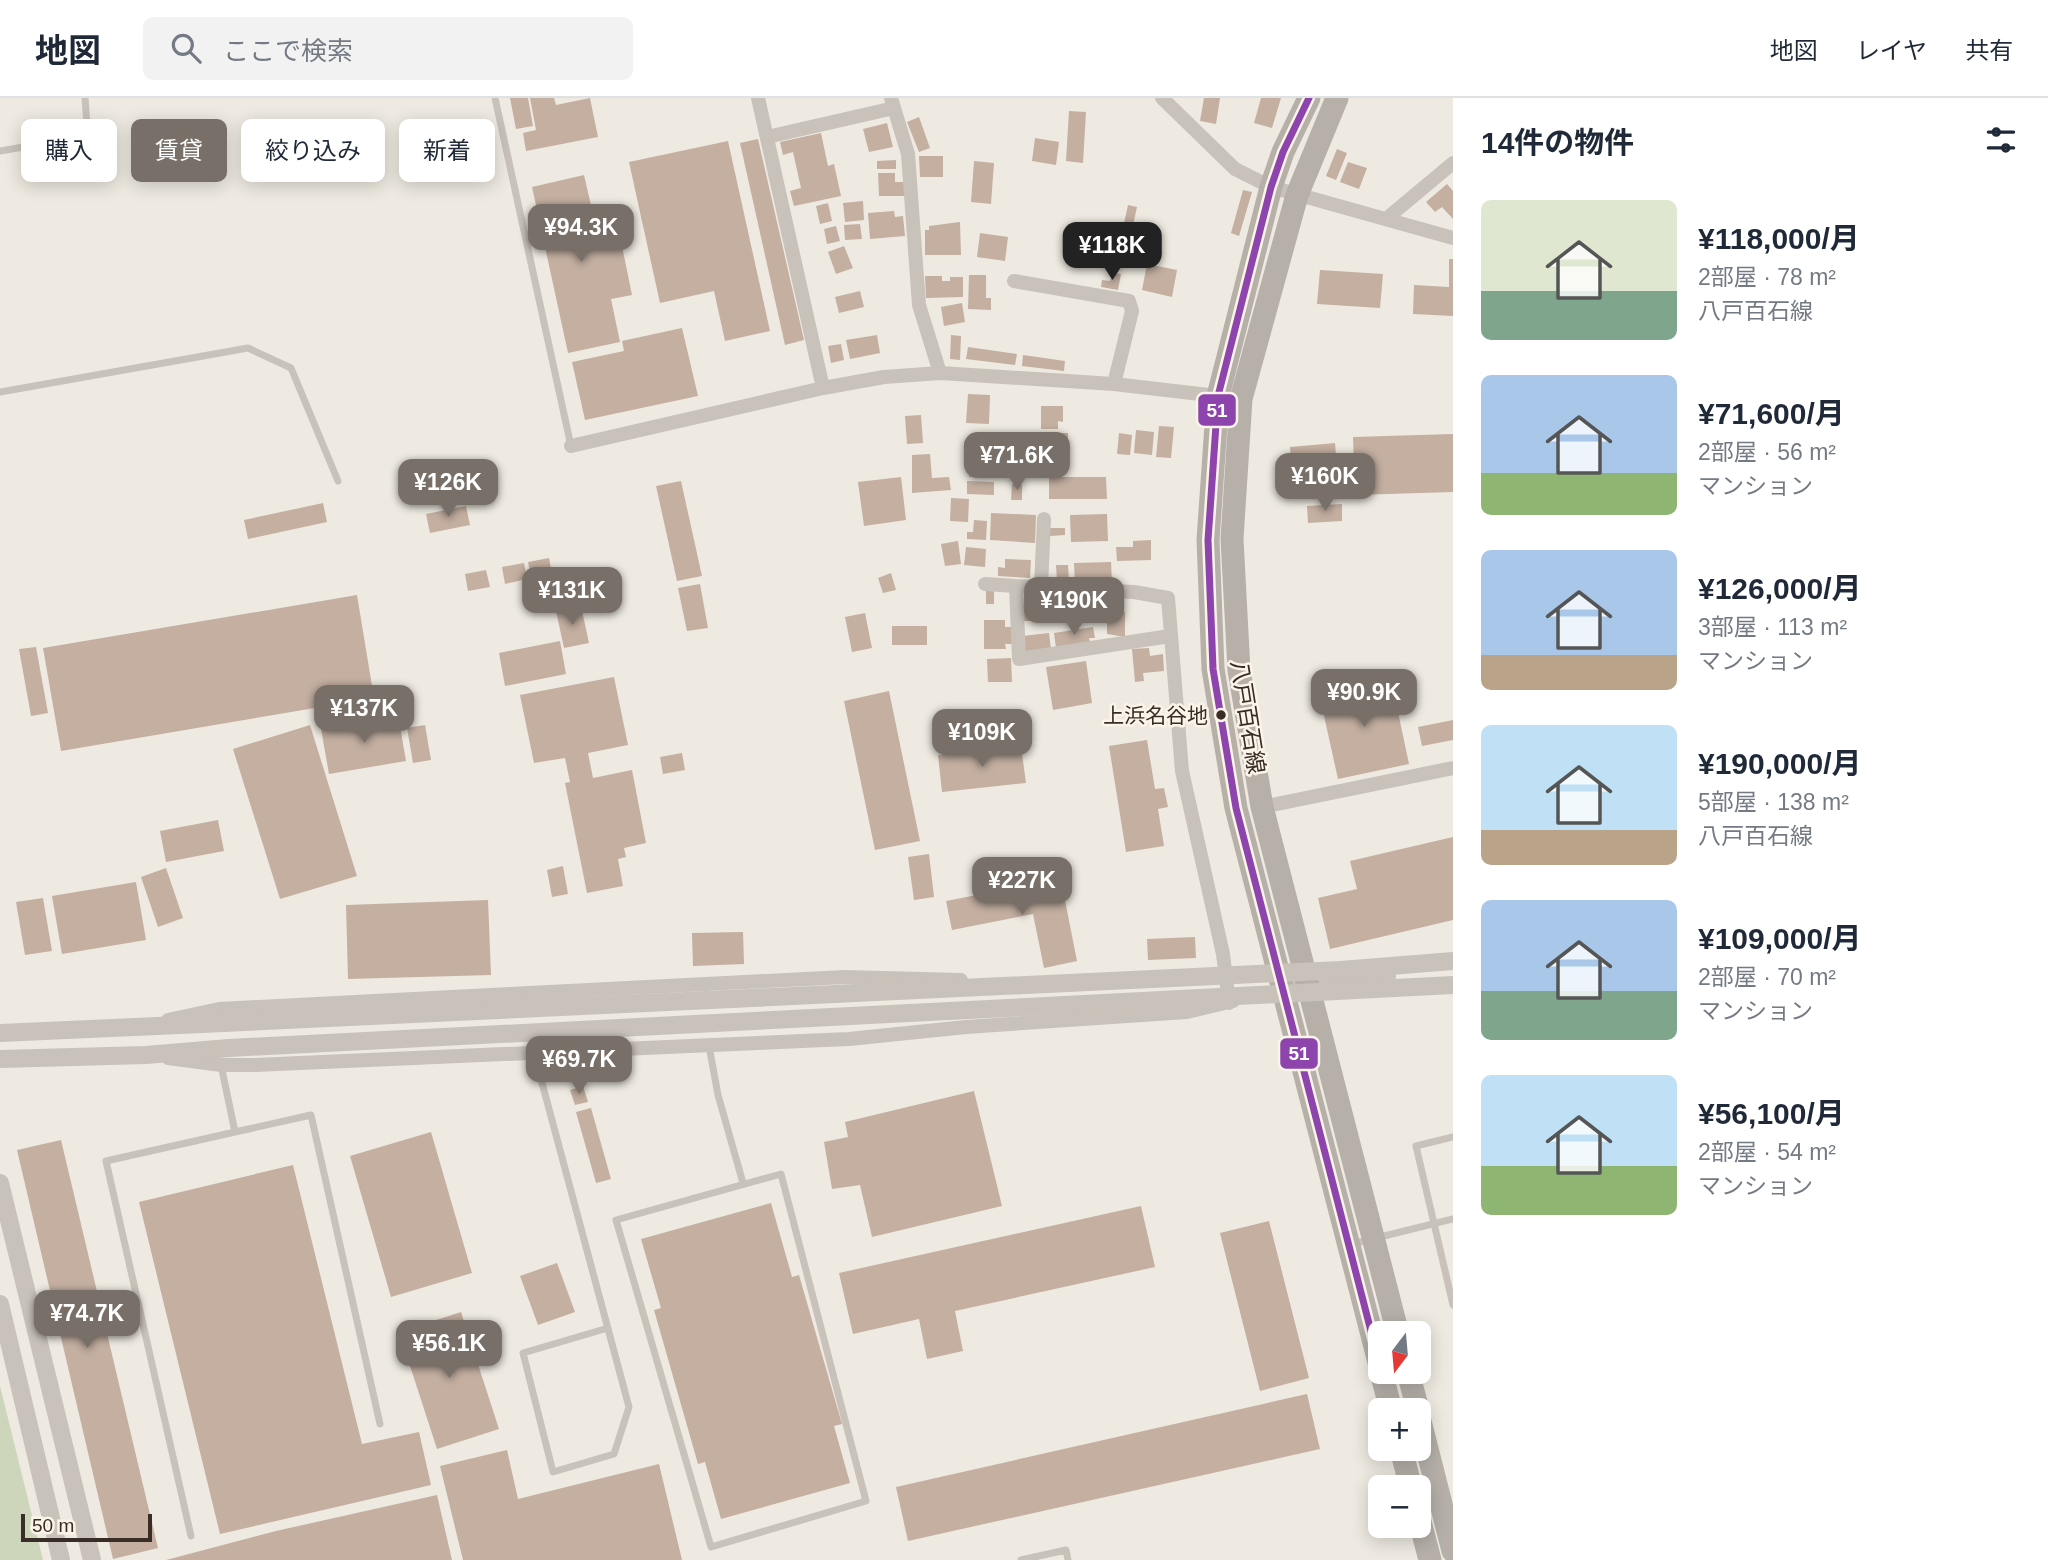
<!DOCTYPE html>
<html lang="ja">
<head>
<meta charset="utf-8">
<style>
  :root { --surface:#fff; --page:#f2f2f3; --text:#1f2937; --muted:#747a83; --line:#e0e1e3; --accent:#787068 }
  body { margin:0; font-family:Arial,"Noto Sans JP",sans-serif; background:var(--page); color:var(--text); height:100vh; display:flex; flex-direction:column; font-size:26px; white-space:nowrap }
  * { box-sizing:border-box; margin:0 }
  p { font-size:23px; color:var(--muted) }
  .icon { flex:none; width:38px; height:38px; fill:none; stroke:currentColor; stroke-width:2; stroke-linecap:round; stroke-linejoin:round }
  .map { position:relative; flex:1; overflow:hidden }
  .details { display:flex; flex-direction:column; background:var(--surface); width:595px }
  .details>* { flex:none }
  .hud { position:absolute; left:21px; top:21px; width:665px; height:63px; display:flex; gap:14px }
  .needle { width:46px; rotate:196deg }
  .tools { position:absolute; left:1368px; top:1223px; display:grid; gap:14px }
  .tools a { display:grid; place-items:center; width:63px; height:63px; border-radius:10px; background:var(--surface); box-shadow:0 4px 18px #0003; font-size:35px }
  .scale { position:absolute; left:21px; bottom:18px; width:131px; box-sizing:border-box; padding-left:7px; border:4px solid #392e27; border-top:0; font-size:19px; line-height:24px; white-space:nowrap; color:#392e27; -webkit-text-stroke:5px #fbf4e8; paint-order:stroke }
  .price { position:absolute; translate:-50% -60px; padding:0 16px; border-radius:14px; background:var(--accent); color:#fff; font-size:23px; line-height:46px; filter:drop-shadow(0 2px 4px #0008) }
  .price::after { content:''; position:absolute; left:50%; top:42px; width:21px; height:16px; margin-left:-10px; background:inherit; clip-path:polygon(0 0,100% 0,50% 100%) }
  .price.active { background:#222; color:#fff }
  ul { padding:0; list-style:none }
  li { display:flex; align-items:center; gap:21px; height:175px; padding:0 28px }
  li span { display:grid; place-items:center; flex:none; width:196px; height:140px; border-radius:10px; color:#555 }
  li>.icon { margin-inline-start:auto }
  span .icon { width:84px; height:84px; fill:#fffc; stroke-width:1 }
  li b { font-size:30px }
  h2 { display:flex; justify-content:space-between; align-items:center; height:84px; padding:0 28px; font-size:30px }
  .chip { padding:0 24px; border-radius:10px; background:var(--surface); box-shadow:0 4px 18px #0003; font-size:24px; line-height:63px }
  .chip.active { background:var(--accent); color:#fff }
  header { display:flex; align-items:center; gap:42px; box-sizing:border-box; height:98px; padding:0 35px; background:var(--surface); border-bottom:2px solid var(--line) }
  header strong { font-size:33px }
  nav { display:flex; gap:38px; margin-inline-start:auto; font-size:24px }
  .search { width:490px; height:63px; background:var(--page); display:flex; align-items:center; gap:18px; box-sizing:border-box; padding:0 24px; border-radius:10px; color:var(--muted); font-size:26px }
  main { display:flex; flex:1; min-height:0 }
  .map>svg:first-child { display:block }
  .green { fill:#cdd6ba }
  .building { fill:#c4afa1 }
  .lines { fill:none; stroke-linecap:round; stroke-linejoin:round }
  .service { stroke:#c8c2ba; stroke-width:7 }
  .minor { stroke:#c8c2ba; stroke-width:14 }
  .tertiary { stroke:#c8c2ba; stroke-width:18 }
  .primary { stroke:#b6b0a9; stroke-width:23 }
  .tertiary-bridge { stroke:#c8c2ba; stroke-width:18 }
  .bus-1-casing { stroke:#fbf4e8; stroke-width:12 }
  .bus-1 { stroke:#8e44ad; stroke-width:7 }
  .bus-dot { fill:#392e27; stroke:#fbf4e8; stroke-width:2.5 }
  .labels { text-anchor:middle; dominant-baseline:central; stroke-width:5; stroke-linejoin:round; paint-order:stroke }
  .bus-label { font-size:21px; fill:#392e27; stroke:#fbf4e8; text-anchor:end }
  .street-label { font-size:23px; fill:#392e27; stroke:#fbf4e8 }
  .line-badge { stroke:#fbf4e8; stroke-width:2.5 }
  .badge-label { font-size:19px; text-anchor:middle; font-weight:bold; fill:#fff }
</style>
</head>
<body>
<header>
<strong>地図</strong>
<div class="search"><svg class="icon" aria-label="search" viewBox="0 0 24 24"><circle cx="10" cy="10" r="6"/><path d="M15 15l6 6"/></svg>ここで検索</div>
<nav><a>地図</a><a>レイヤ</a><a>共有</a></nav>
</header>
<main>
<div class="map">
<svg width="1453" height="1462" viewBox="0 0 1453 1462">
  <rect width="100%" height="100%" fill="#eeeae1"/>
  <path class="green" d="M 0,1288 L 43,1462 L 0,1462 Z"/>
  <path class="building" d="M 510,0 L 528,0 L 533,28 L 516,31 Z
    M 530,0 L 554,0 L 556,7 L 590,0 L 598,39 L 526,53 L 523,35 L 536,32 Z
    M 1204,0 L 1220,0 L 1216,26 L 1200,23 Z
    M 1261,0 L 1281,0 L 1272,30 L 1254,25 Z
    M 1069,13 L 1086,14 L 1083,65 L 1066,63 Z
    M 919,19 L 930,50 L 919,54 L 907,24 Z
    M 887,25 L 893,49 L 869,54 L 863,31 Z
    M 821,35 L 828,68 L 834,66 L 841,98 L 794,108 L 790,93 L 801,90 L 793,54 L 783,57 L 780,44 Z
    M 1035,40 L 1059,44 L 1056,67 L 1032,63 Z
    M 758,41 L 804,242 L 785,247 L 740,45 Z
    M 728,43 L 770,233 L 725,243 L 714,193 L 660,205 L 629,64 Z
    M 1337,51 L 1347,55 L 1336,82 L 1326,78 Z
    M 919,58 L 943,58 L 943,79 L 920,79 Z
    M 896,62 L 896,71 L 877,71 L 877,63 Z
    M 974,63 L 994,65 L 991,106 L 971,104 Z
    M 1348,64 L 1367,70 L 1359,91 L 1340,84 Z
    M 878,75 L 895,75 L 895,84 L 906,84 L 906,98 L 879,98 Z
    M 584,77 L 599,142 L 620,138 L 632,197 L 611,201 L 620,244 L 568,255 L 532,89 Z
    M 1447,86 L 1453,93 L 1453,121 L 1442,109 L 1435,114 L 1426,104 Z
    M 1243,92 L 1252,94 L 1239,138 L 1231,135 Z
    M 863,103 L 864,122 L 845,124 L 843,105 Z
    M 828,105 L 832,123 L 820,126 L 816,108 Z
    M 1128,107 L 1137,109 L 1130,141 L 1121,139 Z
    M 894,113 L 895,119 L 903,118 L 905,138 L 870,141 L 868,115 Z
    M 960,124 L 961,157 L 925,157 L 925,132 L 929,132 L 929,128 Z
    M 860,126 L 862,141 L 845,142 L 844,127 Z
    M 836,128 L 840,143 L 827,146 L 824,131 Z
    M 980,135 L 1008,139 L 1005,163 L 977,159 Z
    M 844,148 L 853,170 L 836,176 L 828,154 Z
    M 1449,161 L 1453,161 L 1453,218 L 1413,216 L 1414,187 L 1449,189 Z
    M 1147,166 L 1177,172 L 1172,199 L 1142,192 Z
    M 1320,172 L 1383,176 L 1380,210 L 1317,206 Z
    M 1112,175 L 1121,176 L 1118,192 L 1101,189 L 1102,182 L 1110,183 Z
    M 969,177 L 986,177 L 986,200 L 991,200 L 991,212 L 968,211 Z
    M 925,178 L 942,178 L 942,183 L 950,183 L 950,179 L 963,179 L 963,199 L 926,200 Z
    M 860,193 L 864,209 L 839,215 L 835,199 Z
    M 962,205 L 965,224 L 944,228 L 941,209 Z
    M 682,230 L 698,298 L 585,322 L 572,264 L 624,253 L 622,243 Z
    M 877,237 L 880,255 L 850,261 L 846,242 Z
    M 951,237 L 961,238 L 960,262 L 950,261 Z
    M 841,246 L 844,262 L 831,265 L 828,248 Z
    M 968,249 L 1017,256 L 1015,267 L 966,261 Z
    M 1023,257 L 1065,263 L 1064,273 L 1022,268 Z
    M 968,296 L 990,297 L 989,326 L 966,325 Z
    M 1041,308 L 1063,308 L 1063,324 L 1058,323 L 1058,331 L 1041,331 Z
    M 921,317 L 923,345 L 907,346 L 905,318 Z
    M 1159,328 L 1174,329 L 1171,360 L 1156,359 Z
    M 1136,332 L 1154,334 L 1152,357 L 1134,355 Z
    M 971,335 L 979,335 L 980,349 L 972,349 Z
    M 1042,335 L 1068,335 L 1068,346 L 1042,346 Z
    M 1119,335 L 1132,337 L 1130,357 L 1117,356 Z
    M 1453,336 L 1453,394 L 1355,397 L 1353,339 Z
    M 1335,345 L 1339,392 L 1294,395 L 1290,349 Z
    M 968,354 L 981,354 L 981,378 L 969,379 Z
    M 930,356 L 932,380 L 949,379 L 951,392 L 912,395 L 912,357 Z
    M 994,356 L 1021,357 L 1020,378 L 993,377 L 994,371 L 987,371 L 987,361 L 994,362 Z
    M 901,379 L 906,422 L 864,428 L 858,384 Z
    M 1049,379 L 1106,379 L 1107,401 L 1049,401 Z
    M 681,383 L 702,478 L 677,483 L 656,388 Z
    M 967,383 L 994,384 L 994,397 L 967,396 Z
    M 1012,386 L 1022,387 L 1022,402 L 1011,402 Z
    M 951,400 L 969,401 L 968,424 L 950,423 Z
    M 323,405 L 327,424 L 248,441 L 244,422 Z
    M 1342,406 L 1342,423 L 1308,425 L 1307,408 Z
    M 466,408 L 470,427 L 430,435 L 426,416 Z
    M 991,415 L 1036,417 L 1035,445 L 990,442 Z
    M 1107,416 L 1108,443 L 1071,444 L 1070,417 Z
    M 974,422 L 987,423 L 986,442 L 967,441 L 967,434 L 973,434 Z
    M 1050,430 L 1065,430 L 1065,437 L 1050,438 Z
    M 1151,442 L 1151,462 L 1117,463 L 1116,449 L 1133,449 L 1133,443 Z
    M 958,443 L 961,466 L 945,468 L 941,446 Z
    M 966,449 L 986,451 L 985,469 L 964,467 Z
    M 549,460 L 552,476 L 531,480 L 528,464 Z
    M 1005,461 L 1031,462 L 1030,480 L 998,478 L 998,469 L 1005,470 Z
    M 1111,464 L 1112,484 L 1075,485 L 1074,465 Z
    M 524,465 L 527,481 L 505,486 L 502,469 Z
    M 1056,467 L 1068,467 L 1069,483 L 1057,483 Z
    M 486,472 L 490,489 L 468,493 L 465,476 Z
    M 891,475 L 896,492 L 883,495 L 878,480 Z
    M 700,486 L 708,530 L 687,533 L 678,490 Z
    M 994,492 L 994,506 L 986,506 L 986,493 Z
    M 357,497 L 374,600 L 61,653 L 43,550 Z
    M 1075,499 L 1076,503 L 1082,503 L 1083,518 L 1056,520 L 1055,500 Z
    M 1023,506 L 1048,506 L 1049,523 L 1023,523 Z
    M 581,508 L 589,545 L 564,550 L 556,513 Z
    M 1107,514 L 1125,514 L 1125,539 L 1107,536 Z
    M 865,515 L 872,550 L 852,554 L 845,519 Z
    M 984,522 L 1005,522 L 1005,529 L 1012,529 L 1012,546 L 1005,546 L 1006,551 L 984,551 Z
    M 892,528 L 927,528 L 927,547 L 892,547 Z
    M 1093,529 L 1095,540 L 1089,540 L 1090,544 L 1056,550 L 1054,535 Z
    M 1049,535 L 1051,551 L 1024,554 L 1022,538 Z
    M 560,543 L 566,576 L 505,588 L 499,555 Z
    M 36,549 L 48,615 L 31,618 L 19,551 Z
    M 1149,550 L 1150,558 L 1163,556 L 1164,573 L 1143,575 L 1144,583 L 1135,584 L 1132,551 Z
    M 1011,560 L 1012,584 L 988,584 L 987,561 Z
    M 1086,563 L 1092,605 L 1053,612 L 1046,569 Z
    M 614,579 L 628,647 L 588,655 L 593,680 L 632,672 L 646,745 L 624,750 L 626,759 L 618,761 L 623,788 L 587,795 L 565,685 L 570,684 L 565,660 L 534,665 L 520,597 Z
    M 1391,581 L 1409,666 L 1338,681 L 1319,595 Z
    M 889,593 L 920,743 L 875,752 L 844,603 Z
    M 1016,615 L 1018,643 L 969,647 L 966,620 Z
    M 398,617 L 406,663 L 329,676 L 321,631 Z
    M 1453,622 L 1453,642 L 1422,648 L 1418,629 Z
    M 310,627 L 357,778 L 280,801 L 233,651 Z
    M 425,627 L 431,662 L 413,665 L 407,630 Z
    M 1147,642 L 1155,691 L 1164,690 L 1168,709 L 1158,711 L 1164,748 L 1126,754 L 1109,648 Z
    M 1021,648 L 1026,685 L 942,694 L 938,657 Z
    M 682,655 L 685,672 L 663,676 L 660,659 Z
    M 218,722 L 224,753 L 166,764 L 160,733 Z
    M 1453,739 L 1453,822 L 1330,851 L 1318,800 L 1357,791 L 1350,763 Z
    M 929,756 L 934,799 L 914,802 L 908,759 Z
    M 563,768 L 568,796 L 552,799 L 547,772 Z
    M 166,770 L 183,820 L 158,829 L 141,779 Z
    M 136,784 L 146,842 L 62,856 L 52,798 Z
    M 1028,787 L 1030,793 L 1062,787 L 1077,863 L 1044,870 L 1033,816 L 952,832 L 946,803 Z
    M 43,800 L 52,853 L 25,857 L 16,804 Z
    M 488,802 L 491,877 L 348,881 L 346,807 Z
    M 743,834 L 744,866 L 693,868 L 692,835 Z
    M 1195,839 L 1196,860 L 1148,862 L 1147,841 Z
    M 583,988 L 588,1004 L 575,1007 L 570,992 Z
    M 974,993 L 1002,1108 L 872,1139 L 860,1087 L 832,1091 L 824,1044 L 848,1039 L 845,1024 Z
    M 591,1010 L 611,1081 L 596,1085 L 576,1014 Z
    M 431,1034 L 472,1175 L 391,1199 L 350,1058 Z
    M 61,1042 L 158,1450 L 113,1461 L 17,1052 Z
    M 293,1067 L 362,1346 L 419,1334 L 431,1387 L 220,1436 L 139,1104 Z
    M 771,1105 L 792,1179 L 799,1177 L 842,1326 L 834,1328 L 850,1385 L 721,1421 L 705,1364 L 698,1366 L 654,1212 L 661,1210 L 641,1141 Z
    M 1141,1108 L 1155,1169 L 955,1213 L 963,1253 L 927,1261 L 919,1221 L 853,1236 L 839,1175 Z
    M 1269,1123 L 1309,1280 L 1260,1293 L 1220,1135 Z
    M 557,1165 L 575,1214 L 538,1227 L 520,1178 Z
    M 461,1214 L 499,1331 L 437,1351 L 399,1234 Z
    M 1307,1296 L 1320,1351 L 908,1443 L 896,1389 Z
    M 507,1352 L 518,1401 L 659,1366 L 682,1462 L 463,1462 L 440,1368 Z
    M 437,1397 L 452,1462 L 166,1462 L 276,1433 Z"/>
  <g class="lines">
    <path class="service" d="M 495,0 L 571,348
      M 0,53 L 75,40 L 87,27 L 85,0
      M 0,294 L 248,250 L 291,270 L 338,383
      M 709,948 L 718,997 L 743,1085
      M 534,955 L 629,1309 L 614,1356 L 553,1374 L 523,1255 L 608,1230
      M 235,1034 L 311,1017 L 380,1326
      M 1453,1039 L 1416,1048 L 1453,1207
      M 781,1076 L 866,1403 L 711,1449 L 616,1122 Z
      M 1352,1146 L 1453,1121
      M 191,1438 L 106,1063 L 235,1034 L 221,967
      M 1021,1462 L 1066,1452 L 1068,1462"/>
    <path class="minor" d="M 758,0 L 823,290
      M 891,0 L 908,56 L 919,207 L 940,275
      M 1162,0 L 1235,71 L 1271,89 L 1453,140
      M 767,39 L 894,10
      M 1386,121 L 1453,65
      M 1014,183 L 1129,203 L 1132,213 L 1114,286
      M 571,348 L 823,290 L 884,279 L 940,275 L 1114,286 L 1226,299
      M 985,486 L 1016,488
      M 1041,489 L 1044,421
      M 1170,538 L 1019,561 L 1016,488 L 1134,494 L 1168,500 L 1182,673 L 1223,856 L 1229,905
      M 1262,709 L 1453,670
      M 168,922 L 219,911 L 510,896 L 845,879 L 961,882
      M 168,960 L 221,967 L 255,967 L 849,941 L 966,929 L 1187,914 L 1233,903"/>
    <path class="tertiary" d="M 1296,884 L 1387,879
      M 0,935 L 224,925
      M 0,961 L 146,957 L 229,950
      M 0,1085 L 92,1462
      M 0,1206 L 61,1462"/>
    <path class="primary" d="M 1309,0 L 1283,54 L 1271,89 L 1218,298 L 1208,442 L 1213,571 L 1236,710 L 1381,1272
      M 1337,0 L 1297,97 L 1241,301 L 1232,441 L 1239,572 L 1262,709 L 1398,1236
      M 1381,1274 L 1391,1312
      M 1408,1274 L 1418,1312
      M 1419,1319 L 1453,1453
      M 1401,1351 L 1411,1390
      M 1419,1420 L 1430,1462"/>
    <path class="tertiary-bridge" d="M 224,925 L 1341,872 L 1453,863
      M 229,950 L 1453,887"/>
    <defs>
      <path id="bus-1" d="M 1309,0 L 1283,54 L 1271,89 L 1218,298 L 1208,442 L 1213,571 L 1236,710 L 1381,1272"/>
    </defs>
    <use href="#bus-1" class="bus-1-casing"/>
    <use href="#bus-1" class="bus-1"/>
  </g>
  <circle class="bus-dot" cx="1221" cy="617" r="6"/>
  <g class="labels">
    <g class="bus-label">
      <text x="1208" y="617">上浜名谷地</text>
    </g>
    <g class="street-label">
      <text transform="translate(1248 619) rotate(81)">八戸百石線</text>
    </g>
  </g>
  <g class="line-badge">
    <rect x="1197" y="295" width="40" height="34" rx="7" fill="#8e44ad"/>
    <rect x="1279" y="939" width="40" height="33" rx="7" fill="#8e44ad"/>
  </g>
  <g class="badge-label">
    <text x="1217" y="319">51</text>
    <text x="1299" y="962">51</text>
  </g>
</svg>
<div class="tools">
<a><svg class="needle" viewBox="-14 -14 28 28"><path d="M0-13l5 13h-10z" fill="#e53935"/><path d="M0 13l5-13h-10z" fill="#747a83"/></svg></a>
<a>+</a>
<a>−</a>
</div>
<div class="scale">50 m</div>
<b class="price" style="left:581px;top:166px">¥94.3K</b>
<b class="price active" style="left:1112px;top:184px">¥118K</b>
<b class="price" style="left:1017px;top:394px">¥71.6K</b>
<b class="price" style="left:1325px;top:415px">¥160K</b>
<b class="price" style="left:448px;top:421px">¥126K</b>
<b class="price" style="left:572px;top:529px">¥131K</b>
<b class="price" style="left:1074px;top:539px">¥190K</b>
<b class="price" style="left:1364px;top:631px">¥90.9K</b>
<b class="price" style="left:364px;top:647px">¥137K</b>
<b class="price" style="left:982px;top:671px">¥109K</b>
<b class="price" style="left:1022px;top:819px">¥227K</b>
<b class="price" style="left:579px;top:998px">¥69.7K</b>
<b class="price" style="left:87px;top:1252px">¥74.7K</b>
<b class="price" style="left:449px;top:1282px">¥56.1K</b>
<div class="hud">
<a class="chip">購入</a>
<a class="chip active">賃貸</a>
<a class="chip">絞り込み</a>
<a class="chip">新着</a>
</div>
</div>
<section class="details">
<h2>14件の物件<svg class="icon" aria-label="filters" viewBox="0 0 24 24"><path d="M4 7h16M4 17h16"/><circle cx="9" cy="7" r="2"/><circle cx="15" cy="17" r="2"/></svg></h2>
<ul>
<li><span style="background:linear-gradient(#dfe7d0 65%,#7fa58c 0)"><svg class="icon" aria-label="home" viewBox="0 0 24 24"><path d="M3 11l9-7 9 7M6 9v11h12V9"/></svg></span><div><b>¥118,000/月</b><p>2部屋 · 78 m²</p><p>八戸百石線</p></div></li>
<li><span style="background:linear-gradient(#a9c7e8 70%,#8fb573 0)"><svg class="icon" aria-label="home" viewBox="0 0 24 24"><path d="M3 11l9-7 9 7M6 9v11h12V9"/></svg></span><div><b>¥71,600/月</b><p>2部屋 · 56 m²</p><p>マンション</p></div></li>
<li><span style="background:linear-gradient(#a9c7e8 75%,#b9a48a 0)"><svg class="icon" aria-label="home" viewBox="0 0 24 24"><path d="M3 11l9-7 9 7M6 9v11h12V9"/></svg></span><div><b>¥126,000/月</b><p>3部屋 · 113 m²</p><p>マンション</p></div></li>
<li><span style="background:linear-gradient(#bfe0f5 75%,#b9a48a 0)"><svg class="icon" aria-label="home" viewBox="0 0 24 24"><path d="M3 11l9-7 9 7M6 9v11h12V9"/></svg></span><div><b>¥190,000/月</b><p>5部屋 · 138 m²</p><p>八戸百石線</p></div></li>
<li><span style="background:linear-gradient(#a9c7e8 65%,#7fa58c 0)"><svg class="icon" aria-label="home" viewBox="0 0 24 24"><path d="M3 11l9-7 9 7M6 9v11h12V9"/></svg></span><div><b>¥109,000/月</b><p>2部屋 · 70 m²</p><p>マンション</p></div></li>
<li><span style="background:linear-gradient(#bfe0f5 65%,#8fb573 0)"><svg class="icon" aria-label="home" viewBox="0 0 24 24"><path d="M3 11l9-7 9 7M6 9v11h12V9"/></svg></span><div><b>¥56,100/月</b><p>2部屋 · 54 m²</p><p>マンション</p></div></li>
</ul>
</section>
</main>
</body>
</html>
